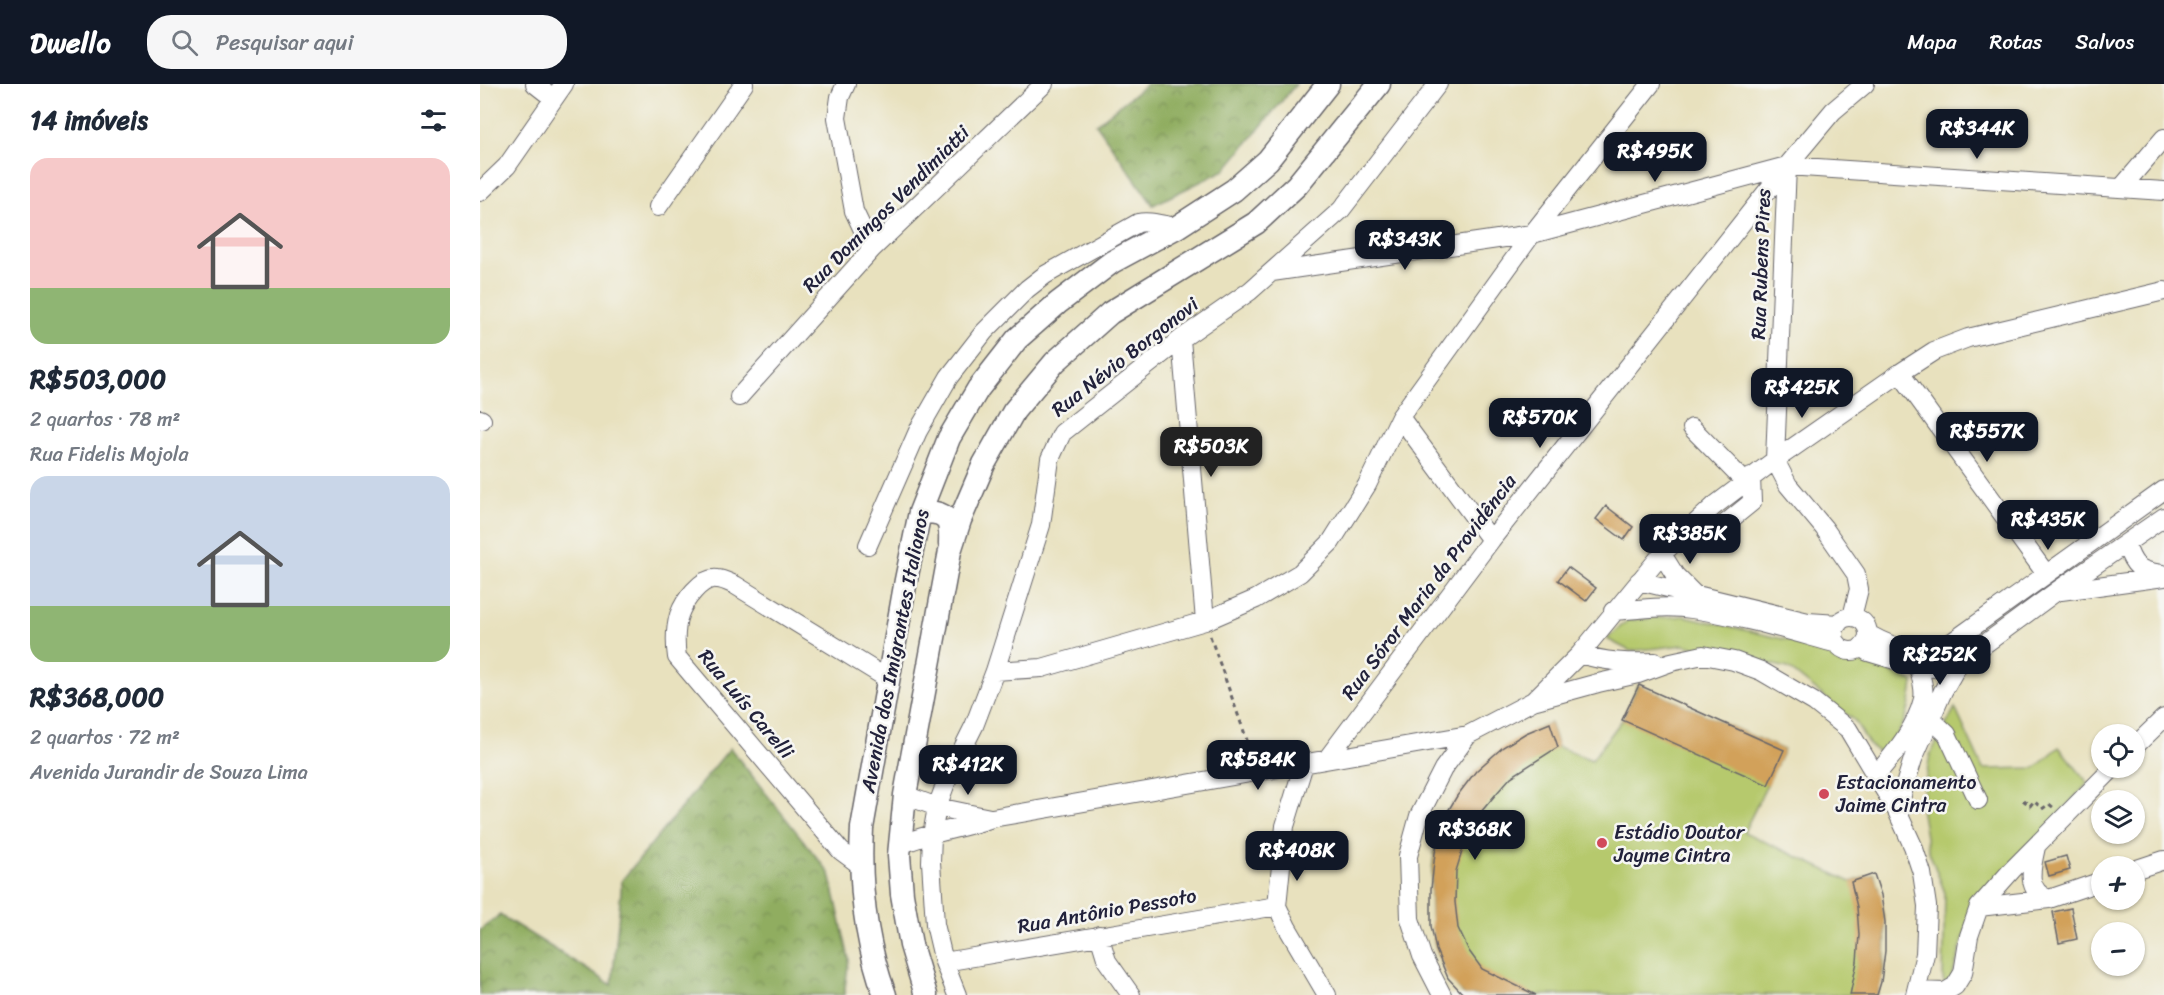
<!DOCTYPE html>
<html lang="pt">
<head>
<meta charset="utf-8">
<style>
  :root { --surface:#fff; --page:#f6f6f7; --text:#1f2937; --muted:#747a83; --accent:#111827 }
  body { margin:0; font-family:Sriracha,sans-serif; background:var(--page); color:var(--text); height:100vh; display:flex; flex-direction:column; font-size:22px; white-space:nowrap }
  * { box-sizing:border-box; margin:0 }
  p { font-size:20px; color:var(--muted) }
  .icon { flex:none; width:33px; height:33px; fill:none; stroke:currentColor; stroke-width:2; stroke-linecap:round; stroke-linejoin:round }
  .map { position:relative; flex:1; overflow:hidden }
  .sheet { display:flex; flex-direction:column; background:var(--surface); width:480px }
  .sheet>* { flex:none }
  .controls { position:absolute; left:1611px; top:640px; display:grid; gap:12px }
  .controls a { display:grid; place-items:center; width:54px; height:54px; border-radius:50%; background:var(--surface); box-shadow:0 2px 4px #0004; font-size:30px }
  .price { position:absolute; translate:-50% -51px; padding:0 14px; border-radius:12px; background:var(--accent); color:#fff; font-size:20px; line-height:39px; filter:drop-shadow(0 2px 3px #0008) }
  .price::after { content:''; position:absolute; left:50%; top:36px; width:18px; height:14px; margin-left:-9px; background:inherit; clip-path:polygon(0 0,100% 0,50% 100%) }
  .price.active { background:#222; color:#fff }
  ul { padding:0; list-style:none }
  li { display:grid; align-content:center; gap:12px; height:318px; padding:0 30px }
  li span { display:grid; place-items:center; height:186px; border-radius:18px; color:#555 }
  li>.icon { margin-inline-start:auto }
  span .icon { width:108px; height:108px; fill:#fffc; stroke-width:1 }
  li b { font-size:26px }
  h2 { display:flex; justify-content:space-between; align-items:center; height:72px; padding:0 30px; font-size:26px }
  header { display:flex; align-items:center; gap:36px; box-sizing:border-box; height:84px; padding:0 30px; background:var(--accent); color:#fff }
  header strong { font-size:28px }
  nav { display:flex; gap:33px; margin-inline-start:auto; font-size:21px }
  .search { width:420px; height:54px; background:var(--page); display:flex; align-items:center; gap:15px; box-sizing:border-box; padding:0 21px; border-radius:24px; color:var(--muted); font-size:22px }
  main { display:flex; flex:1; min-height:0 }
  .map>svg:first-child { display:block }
  .forest { fill:url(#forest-crowns); stroke:#59684e; stroke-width:1.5 }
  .green { fill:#b6c96d; stroke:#6c7654; stroke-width:1.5 }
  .building { fill:#d2a15a }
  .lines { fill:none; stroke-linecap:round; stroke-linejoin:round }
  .minor-casing { stroke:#676569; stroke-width:20 }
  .major-casing { stroke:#676569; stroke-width:25 }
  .path { stroke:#676569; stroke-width:3; stroke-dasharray:4.5 4.5; stroke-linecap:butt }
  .minor { stroke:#fff; stroke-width:18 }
  .major { stroke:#fff; stroke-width:22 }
  .poi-dot { fill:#d1495b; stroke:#f6f6f2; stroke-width:2 }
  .labels { text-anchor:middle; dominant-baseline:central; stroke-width:5; stroke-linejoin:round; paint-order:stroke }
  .street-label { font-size:20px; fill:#22223b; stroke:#f6f6f2 }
  .poi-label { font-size:20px; fill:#22223b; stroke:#f6f6f2; text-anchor:start }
</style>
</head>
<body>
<header>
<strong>Dwello</strong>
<div class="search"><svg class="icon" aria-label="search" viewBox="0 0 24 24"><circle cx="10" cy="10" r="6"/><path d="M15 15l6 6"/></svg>Pesquisar aqui</div>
<nav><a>Mapa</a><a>Rotas</a><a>Salvos</a></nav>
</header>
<main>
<section class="sheet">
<h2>14 imóveis<svg class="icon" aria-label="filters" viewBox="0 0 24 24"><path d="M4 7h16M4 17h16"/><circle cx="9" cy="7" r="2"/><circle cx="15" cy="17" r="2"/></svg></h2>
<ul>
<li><span style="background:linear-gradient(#f6c9c9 70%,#8fb573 0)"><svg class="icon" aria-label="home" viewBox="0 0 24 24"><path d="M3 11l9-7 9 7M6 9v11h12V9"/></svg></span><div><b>R$503,000</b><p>2 quartos · 78 m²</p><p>Rua Fidelis Mojola</p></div></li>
<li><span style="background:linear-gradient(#c9d6e8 70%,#8fb573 0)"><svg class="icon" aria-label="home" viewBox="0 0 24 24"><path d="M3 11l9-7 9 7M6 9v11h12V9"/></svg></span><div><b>R$368,000</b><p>2 quartos · 72 m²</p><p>Avenida Jurandir de Souza Lima</p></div></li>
</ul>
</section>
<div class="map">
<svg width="1684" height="911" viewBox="0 0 1684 911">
  <defs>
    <pattern id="forest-crowns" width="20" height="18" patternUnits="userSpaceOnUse" patternTransform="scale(1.5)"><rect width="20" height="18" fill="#90ad60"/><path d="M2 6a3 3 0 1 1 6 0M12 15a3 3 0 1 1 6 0" fill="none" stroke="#758c50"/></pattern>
  </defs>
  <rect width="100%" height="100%" fill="#f6f6f2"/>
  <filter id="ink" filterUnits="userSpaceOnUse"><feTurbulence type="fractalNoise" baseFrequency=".0167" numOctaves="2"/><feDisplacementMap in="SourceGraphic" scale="12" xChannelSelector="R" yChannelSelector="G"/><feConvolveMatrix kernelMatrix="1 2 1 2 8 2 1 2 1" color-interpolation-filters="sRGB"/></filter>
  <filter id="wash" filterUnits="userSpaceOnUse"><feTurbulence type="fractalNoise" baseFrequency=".008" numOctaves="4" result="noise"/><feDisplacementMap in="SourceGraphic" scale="24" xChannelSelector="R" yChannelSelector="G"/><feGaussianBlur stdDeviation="1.35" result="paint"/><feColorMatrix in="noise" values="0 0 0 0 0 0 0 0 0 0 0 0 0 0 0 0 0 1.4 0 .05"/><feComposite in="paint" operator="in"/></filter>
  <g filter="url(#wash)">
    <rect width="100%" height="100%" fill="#e8e1be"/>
    <path class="forest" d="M 667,0 L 816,0 L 745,86 L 673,121 L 616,40 Z
      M 250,664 L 350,790 L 369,875 L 364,911 L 0,911 L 0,846 L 20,831 L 132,901 L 142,796 Z"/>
    <path class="green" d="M 1205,532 L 1375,572 L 1433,598 C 1430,629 1423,647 1402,670 L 1390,662 L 1375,637 L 1308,584 L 1204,561 L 1150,567 L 1127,555 L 1148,536 Z
      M 1158,601 L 1304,666 L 1264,748 L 1371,798 L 1394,790 C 1407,829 1410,871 1397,911 L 984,911 C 955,880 951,857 951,815 C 951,791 953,762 962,738 C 964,732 969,725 973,719 C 995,680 1030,656 1070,639 L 1078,663 L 1112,676 L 1142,636 Z
      M 1475,624 L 1503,685 L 1555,684 L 1579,663 L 1608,699 L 1493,823 L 1470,900 L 1464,900 L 1463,894 L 1465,809 L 1448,765 L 1441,723 L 1450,671 Z"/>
    <g id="blocks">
      <path class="building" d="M 1126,422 L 1153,443 L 1144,456 L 1116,435 Z
        M 1088,483 L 1116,504 L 1106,517 L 1078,496 Z
        M 1159,601 L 1304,666 L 1288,701 L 1142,636 Z
        M 1070,639 L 1078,663 L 1031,693 L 1016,710 L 996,734 L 984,761 L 976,787 L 975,818 L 978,844 L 989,867 L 1002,885 L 1056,911 L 984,911 L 968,894 L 956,866 L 951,842 L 951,805 L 955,769 L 962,737 L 977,712 L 996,687 L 1023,663 L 1046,649 Z
        M 1586,772 L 1590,786 L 1569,792 L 1565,778 Z
        M 1394,790 L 1401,811 L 1405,838 L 1405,867 L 1401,898 L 1397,911 L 1370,911 L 1377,878 L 1379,851 L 1377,823 L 1371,798 Z
        M 1591,824 L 1597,855 L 1579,859 L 1573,828 Z"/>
    </g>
  </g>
  <g filter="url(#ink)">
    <use href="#blocks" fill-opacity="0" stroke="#676569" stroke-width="1.5"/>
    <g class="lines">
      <defs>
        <path id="minor" d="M 55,0 L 73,14
          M 366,0 L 360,13 L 357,34 L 374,127 L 392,165
          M 1307,82 L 1295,376 L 1308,401 L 1344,444 L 1376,490 L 1379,505 L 1372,533
          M 1642,103 L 1684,54
          M 0,108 L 27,82 L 84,0
          M 178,123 L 264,0
          M 792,188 L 1052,150 L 1307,82 L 1684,107
          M 701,255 L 725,537
          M 1420,289 L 1566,490
          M 259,313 L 392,165 L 564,0
          M 920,333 L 1011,456
          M 0,335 L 2,336
          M 1212,344 L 1265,398
          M 1198,454 L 1224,457 L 1272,418 L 1271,393
          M 1646,460 C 1653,483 1659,487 1682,490
          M 388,461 L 438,347 L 469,293 L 504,248 L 547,205 L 565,191 L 658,139 C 670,136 684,142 697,143
          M 1182,470 L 1195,491 L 1214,510
          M 1159,497 L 1328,538 L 1358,540
          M 1581,507 L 1684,493
          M 1133,527 C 1159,525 1187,521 1212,525 C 1261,532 1310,547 1358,560
          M1354 550a17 17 0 1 1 34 0a17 17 0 1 1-34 0Z
          M 1388,550 C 1417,566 1441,574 1472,558 L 1684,406
          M 1381,563 L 1388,568 L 1438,583 L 1459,584 L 1479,579
          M 1100,570 C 1125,578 1148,579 1175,578
          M 515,587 L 562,584 L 725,537 L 776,515 L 820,489 L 851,458 L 887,401 L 920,333 L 1052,150 L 1171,0
          M 1056,616 L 1118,599 L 1158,590 L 1191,578 L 1223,571 L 1254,577 L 1281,587 L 1334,618 L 1368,645 L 1417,727 L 1433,762 L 1442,789 L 1447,822 L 1445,870 L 1435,911
          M 1451,635 L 1467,650 L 1498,716
          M 1654,663 L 1684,634
          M 847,675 L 1011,456 L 1307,82 L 1353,27 L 1385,0
          M 824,680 L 805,742 L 797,822 L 807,843 L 847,911
          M 1396,691 C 1415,669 1436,644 1443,615 C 1445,604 1441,593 1438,583
          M 425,711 L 457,723 L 510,734
          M 1417,727 L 1433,675 L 1463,607 L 1479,579 L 1577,507 L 1684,433
          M 420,761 C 449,748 482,745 512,734 L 988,651 L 1053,617 L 1100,570 L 1182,470 L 1234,422 L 1295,376 L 1420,289 L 1454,267 L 1488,254 L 1684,207
          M 1556,763 C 1552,782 1544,807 1569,815
          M 380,781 L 361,767 L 197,573 C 195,559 195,545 199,531 C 204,517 221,493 237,495 C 243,495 250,499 255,501 L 408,595
          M 1654,786 L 1684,776
          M 1499,823 L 1569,815 L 1622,797
          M 619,851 L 627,877 L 651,911
          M 464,878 L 797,822
          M 1437,907 L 1465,908 L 1475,902 L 1483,889 L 1489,852 L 1499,823 L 1532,786 L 1633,684
          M 477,911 L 464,878 L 455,840 L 451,778 L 452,751 L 457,723 L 467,696 L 494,642 L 515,587 L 561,441 L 570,375 L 582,349 L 701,255 L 770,207 L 861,126 L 958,0
          M 962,911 L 942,872 L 930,835 L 928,772 L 939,732 L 963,685 L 988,651"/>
        <path id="major" d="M 440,428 C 467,428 471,433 470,460
          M 405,911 C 385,857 379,801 382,744 L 426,496 L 440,428 L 469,354 L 498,305 L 537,255 L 578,219 L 632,178 L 697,143 L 754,106 L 788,76 L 848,0
          M 446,911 L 431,861 L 422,810 L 419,771 L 425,711 L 470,467 L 480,436 L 504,380 L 534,327 L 575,278 L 630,229 L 776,139 L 817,101 L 899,0"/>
      </defs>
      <use href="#minor" class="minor-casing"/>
      <use href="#major" class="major-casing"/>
      <path class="path" d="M 730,552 L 773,673
        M 1543,716 L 1550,722 L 1554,717 L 1562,725 L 1569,720 L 1574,724"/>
      <use href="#minor" class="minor"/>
      <use href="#major" class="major"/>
    </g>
  </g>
  <g class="poi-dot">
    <circle cx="1344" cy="710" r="6"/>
    <circle cx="1122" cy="759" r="6"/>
  </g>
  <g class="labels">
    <g class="street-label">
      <text transform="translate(406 125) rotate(-45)">Rua Domingos Vendimiatti</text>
      <text transform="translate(1281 180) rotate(-88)">Rua Rubens Pires</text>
      <text transform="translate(645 273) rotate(-38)">Rua Névio Borgonovi</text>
      <text transform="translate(949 503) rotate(-53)">Rua Sóror Maria da Providência</text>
      <text transform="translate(415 567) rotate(-79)">Avenida dos Imigrantes Italianos</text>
      <text transform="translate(266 620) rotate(50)">Rua Luís Carelli</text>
      <text transform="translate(627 827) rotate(-10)">Rua Antônio Pessoto</text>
    </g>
    <g class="poi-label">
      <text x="1356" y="698">Estacionamento<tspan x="1356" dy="23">Jaime Cintra</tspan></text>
      <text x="1134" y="748">Estádio Doutor<tspan x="1134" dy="23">Jayme Cintra</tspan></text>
    </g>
  </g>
</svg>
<div class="controls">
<a><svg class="icon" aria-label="locate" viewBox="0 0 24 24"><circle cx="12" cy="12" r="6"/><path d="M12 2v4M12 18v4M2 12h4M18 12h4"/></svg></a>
<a><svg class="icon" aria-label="layers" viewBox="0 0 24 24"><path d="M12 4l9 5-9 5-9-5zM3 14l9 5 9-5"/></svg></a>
<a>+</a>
<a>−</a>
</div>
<b class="price" style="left:1497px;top:76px">R$344K</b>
<b class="price" style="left:1175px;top:99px">R$495K</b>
<b class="price" style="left:925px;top:187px">R$343K</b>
<b class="price" style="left:1322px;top:335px">R$425K</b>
<b class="price" style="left:1060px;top:365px">R$570K</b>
<b class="price" style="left:1507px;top:379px">R$557K</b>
<b class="price active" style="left:731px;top:394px">R$503K</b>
<b class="price" style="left:1568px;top:467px">R$435K</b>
<b class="price" style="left:1210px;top:481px">R$385K</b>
<b class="price" style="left:1460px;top:602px">R$252K</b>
<b class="price" style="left:778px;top:707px">R$584K</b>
<b class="price" style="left:488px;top:712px">R$412K</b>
<b class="price" style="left:995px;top:777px">R$368K</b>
<b class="price" style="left:817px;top:798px">R$408K</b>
</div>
</main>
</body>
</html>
